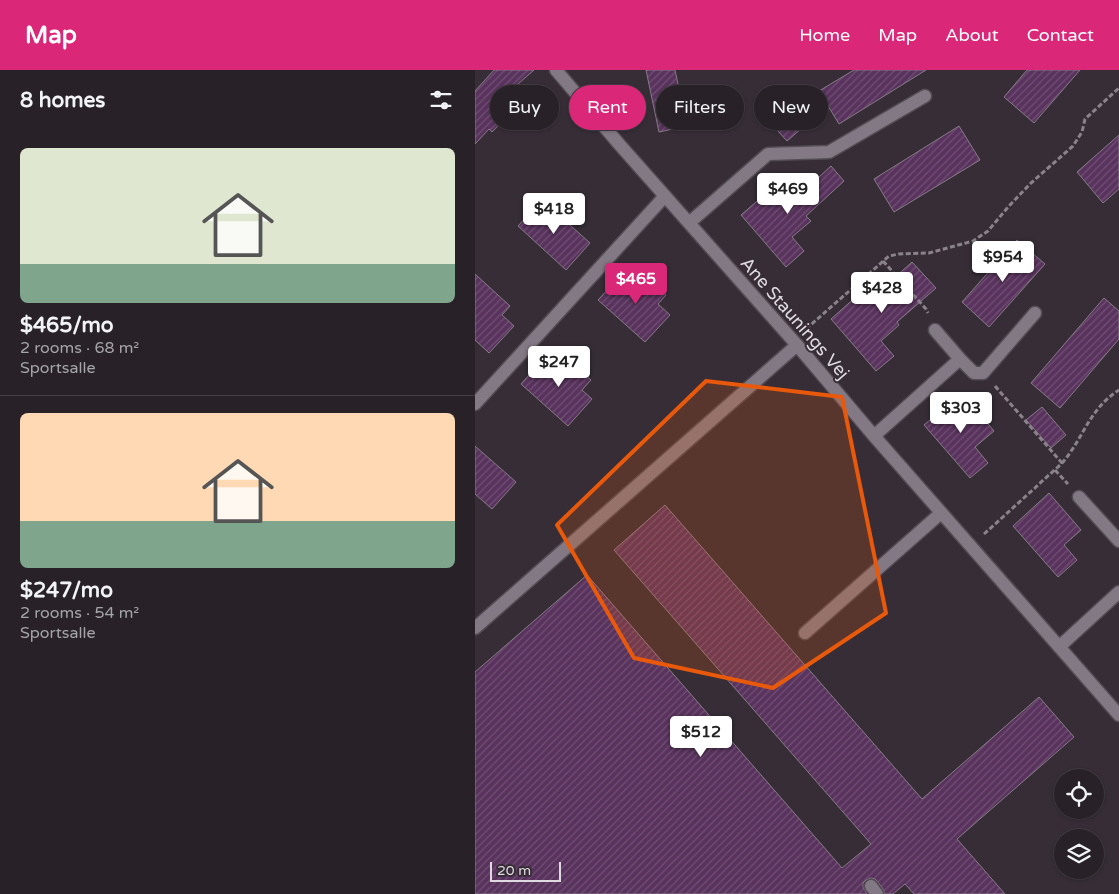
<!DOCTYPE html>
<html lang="en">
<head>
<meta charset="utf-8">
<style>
  :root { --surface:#282228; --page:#342f34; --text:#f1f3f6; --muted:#a5a4a8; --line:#443f45; --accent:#db2777 }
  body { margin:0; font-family:"Varela Round",sans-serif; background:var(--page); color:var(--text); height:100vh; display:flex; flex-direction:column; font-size:19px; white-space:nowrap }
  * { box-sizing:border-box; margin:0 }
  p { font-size:16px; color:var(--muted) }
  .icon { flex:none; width:28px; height:28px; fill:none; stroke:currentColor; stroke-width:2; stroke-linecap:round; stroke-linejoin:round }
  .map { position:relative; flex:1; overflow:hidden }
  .details { display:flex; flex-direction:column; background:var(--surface); width:475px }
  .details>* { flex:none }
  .top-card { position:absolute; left:15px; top:15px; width:475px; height:45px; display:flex; gap:10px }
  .tools { position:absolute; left:579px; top:699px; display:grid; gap:10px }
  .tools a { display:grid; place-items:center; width:50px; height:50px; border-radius:50%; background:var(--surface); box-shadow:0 1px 4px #0004,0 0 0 1px var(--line); font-size:25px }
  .scale { position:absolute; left:15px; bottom:12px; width:71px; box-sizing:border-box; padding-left:5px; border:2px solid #dfd9e0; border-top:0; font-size:14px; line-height:18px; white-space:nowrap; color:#dfd9e0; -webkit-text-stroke:4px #362d36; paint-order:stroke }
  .price { position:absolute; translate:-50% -42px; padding:0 11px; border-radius:5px; background:#fff; color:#222; font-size:16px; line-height:32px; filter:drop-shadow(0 1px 2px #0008) }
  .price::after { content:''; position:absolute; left:50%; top:30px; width:15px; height:11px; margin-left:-8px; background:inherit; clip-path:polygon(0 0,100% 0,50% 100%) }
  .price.selected { background:var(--accent); color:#fff }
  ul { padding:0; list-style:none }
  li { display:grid; align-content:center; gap:10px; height:265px; padding:0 20px }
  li+li { border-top:1px solid var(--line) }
  li span { display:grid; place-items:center; height:155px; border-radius:8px; color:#555 }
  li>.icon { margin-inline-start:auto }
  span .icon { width:90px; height:90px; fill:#fffc; stroke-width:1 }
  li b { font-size:21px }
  h2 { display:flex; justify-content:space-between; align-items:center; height:60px; padding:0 20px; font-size:21px }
  .chip { padding:0 18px; border-radius:22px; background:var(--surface); box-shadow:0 1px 4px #0004,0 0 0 1px var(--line); font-size:18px; line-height:45px }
  .chip.selected { background:var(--accent); color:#fff }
  header { display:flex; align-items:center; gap:30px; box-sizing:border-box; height:70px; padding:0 25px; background:var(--accent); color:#fff }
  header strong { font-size:24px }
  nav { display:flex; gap:28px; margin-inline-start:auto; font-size:18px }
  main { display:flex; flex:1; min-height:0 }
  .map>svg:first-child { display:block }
  .building { fill:url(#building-hatch); stroke:#867b86 }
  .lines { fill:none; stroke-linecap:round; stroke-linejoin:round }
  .lane-casing { stroke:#534c54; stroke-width:15 }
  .street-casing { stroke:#534c54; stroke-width:15 }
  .path { stroke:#8b838b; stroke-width:3; stroke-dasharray:5 2.5; stroke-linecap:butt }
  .lane { stroke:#837984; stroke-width:12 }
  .street { stroke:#837984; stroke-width:12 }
  .marked { fill:#e8590c; fill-opacity:0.2; stroke:#e8590c; stroke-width:4; stroke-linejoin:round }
  .labels { text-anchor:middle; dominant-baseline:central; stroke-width:4; stroke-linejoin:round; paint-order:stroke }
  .street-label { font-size:18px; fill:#dfd9e0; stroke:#362d36 }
</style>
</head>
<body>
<header>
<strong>Map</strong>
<nav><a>Home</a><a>Map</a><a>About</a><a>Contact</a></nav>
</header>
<main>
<section class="details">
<h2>8 homes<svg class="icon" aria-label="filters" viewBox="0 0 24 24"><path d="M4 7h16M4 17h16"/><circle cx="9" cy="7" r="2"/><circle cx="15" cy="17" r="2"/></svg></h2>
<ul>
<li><span style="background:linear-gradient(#dfe7d0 75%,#7fa58c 0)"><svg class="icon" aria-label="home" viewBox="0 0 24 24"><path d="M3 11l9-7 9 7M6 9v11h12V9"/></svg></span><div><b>$465/mo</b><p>2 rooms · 68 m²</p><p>Sportsalle</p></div></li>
<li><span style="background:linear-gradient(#ffd9b3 70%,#7fa58c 0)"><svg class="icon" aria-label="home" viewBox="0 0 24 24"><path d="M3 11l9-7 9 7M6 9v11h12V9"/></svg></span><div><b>$247/mo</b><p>2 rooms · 54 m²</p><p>Sportsalle</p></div></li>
</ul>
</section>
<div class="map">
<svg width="644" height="824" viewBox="0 0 644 824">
  <defs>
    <pattern id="building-hatch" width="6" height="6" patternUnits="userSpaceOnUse" patternTransform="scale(1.25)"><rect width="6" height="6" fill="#59335d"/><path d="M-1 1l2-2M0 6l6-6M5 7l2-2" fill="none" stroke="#705074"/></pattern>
  </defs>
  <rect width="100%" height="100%" fill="#362d36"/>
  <path class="building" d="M 19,0 L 59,0 L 26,29 L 38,40 L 17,62 L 14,59 L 0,74 L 0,21 Z
    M 171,0 L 200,0 L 212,56 L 184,62 Z
    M 379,0 L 451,0 L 364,54 L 344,21 Z
    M 552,0 L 605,0 L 559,53 L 529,27 Z
    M 305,34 L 327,58 L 312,71 L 290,47 Z
    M 484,56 L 505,90 L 419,142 L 399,109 Z
    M 644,65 L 644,119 L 628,133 L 602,102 Z
    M 356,96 L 369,111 L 331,146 L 336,151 L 317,167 L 329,181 L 311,197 L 266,145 L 303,113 L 318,131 Z
    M 67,130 L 115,173 L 91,200 L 43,156 Z
    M 542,170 L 570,194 L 514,257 L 487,232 Z
    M 437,192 L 461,218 L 422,252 L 424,255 L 406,271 L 419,286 L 401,301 L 356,249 L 392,217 L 399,226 Z
    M 148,203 L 160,214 L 169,205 L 191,225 L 183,234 L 195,245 L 170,272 L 123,230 Z
    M 0,204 L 35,236 L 27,245 L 39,256 L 14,283 L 0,270 Z
    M 629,228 L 644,241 L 644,269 L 585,338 L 556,313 Z
    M 71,286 L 82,296 L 90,287 L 116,310 L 107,320 L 117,329 L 93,356 L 46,314 Z
    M 487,323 L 519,361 L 500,377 L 513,393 L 495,408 L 449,355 Z
    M 567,337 L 591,365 L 576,378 L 551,350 Z
    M 0,376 L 41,412 L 17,439 L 0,424 Z
    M 574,423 L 606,460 L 589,475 L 602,490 L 583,507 L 538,456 Z
    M 190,435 L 447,729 L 564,627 L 599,667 L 482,769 L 530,824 L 439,824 L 430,814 L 418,824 L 410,824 L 408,819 L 402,811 L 400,809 L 396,808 L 391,810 L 388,813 L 388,817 L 392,824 L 0,824 L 0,602 L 112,505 L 367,798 L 396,774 L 139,480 Z"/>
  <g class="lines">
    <defs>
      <path id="lane" d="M 0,558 L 322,275
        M 330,563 L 466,443
        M 396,816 L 402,824"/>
      <path id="street" d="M 81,0 L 144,74 L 322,275 L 399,366 L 644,645
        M 214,153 L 293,84 L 354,82 L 450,26
        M 460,260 L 485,289
        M 0,334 L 190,126
        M 399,366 L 485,289 L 499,303 L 508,303 L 560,243
        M 604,427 L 644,471
        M 584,577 L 644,522"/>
    </defs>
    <use href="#lane" class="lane-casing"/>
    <use href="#street" class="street-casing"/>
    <path class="path" d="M 408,191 L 451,239 L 453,243
      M 331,259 L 414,186 L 424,184 L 454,183 L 498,171 L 513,161 L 534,136 L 556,113 L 598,76 L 607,62 L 610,49 L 644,18
      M 520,316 L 587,393
      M 580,400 L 593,414
      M 509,464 C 526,449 543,433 560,418 C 569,409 579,401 588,392 C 609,367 614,339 644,320"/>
    <use href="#lane" class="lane"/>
    <use href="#street" class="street"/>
  </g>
  <path class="marked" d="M 231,311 L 367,327 L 411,543 L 298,618 L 159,588 L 82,455 Z"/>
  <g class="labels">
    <g class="street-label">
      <text transform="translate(320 248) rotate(49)">Ane Staunings Vej</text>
    </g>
  </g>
</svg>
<div class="tools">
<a><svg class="icon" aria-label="locate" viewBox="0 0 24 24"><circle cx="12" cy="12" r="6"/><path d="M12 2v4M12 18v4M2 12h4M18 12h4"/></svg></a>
<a><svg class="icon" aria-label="layers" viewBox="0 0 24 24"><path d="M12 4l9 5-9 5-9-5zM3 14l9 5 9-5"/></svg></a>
</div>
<div class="scale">20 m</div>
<b class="price" style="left:313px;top:145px">$469</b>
<b class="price" style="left:79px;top:165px">$418</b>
<b class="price" style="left:528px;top:213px">$954</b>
<b class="price selected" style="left:161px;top:235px">$465</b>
<b class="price" style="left:407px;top:244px">$428</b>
<b class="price" style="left:84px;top:318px">$247</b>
<b class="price" style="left:486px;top:364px">$303</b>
<b class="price" style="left:226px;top:688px">$512</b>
<div class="top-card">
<a class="chip">Buy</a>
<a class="chip selected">Rent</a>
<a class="chip">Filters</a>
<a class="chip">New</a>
</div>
</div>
</main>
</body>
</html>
